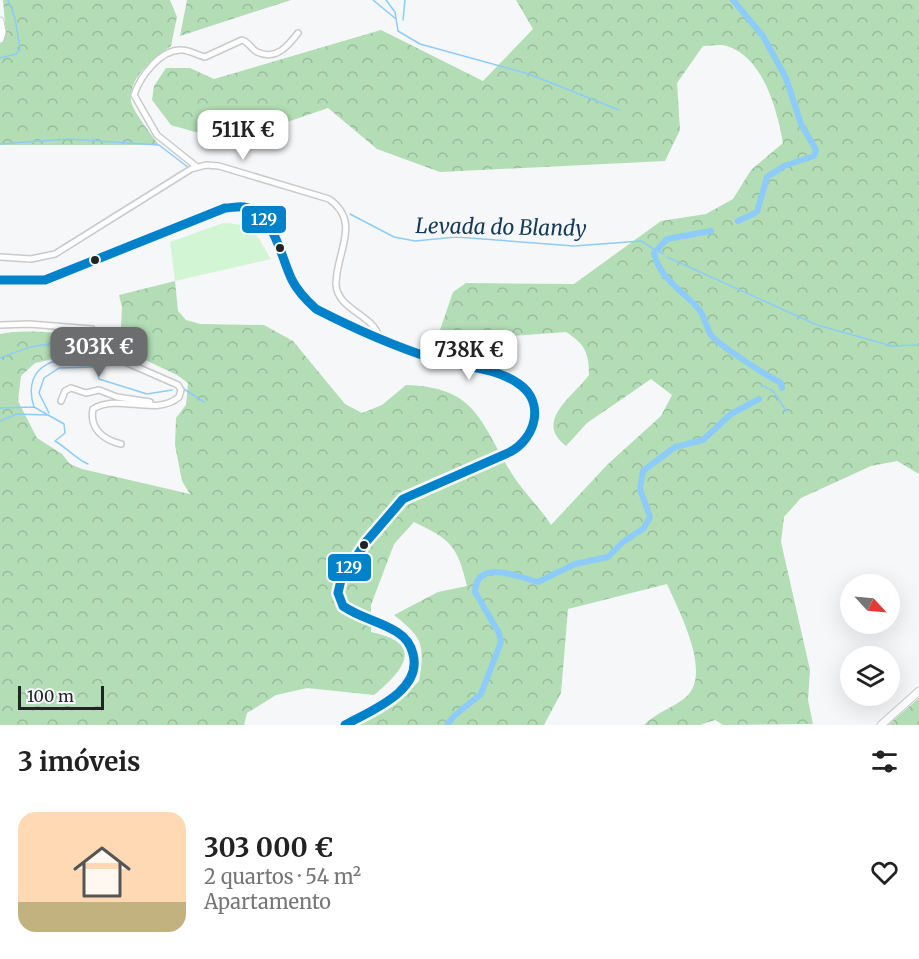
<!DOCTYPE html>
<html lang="pt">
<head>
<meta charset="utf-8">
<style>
  :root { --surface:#fff; --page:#f6f6f6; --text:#222; --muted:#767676; --line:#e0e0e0; --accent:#6c6d6f }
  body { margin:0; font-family:Merriweather,serif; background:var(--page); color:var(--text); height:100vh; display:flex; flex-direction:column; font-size:22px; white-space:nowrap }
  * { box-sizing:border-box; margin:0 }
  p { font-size:20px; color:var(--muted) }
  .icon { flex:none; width:33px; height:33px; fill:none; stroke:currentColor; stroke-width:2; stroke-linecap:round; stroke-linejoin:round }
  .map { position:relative; height:725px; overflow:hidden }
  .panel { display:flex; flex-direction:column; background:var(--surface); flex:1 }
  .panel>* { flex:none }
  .needle { width:39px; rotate:116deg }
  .controls { position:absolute; left:840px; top:574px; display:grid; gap:12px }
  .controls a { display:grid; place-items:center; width:60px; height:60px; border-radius:50%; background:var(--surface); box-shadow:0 6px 24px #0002; font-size:30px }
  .scale { position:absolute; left:18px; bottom:15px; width:86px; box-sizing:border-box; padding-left:6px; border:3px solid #222325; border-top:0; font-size:16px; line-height:21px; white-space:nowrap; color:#222325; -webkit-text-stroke:4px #f5f7fa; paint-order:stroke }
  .price { position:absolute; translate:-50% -51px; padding:0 14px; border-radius:12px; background:#fff; color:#222; font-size:20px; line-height:39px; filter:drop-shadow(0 2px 3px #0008) }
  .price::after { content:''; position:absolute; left:50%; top:36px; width:18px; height:14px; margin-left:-9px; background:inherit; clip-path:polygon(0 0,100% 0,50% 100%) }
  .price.active { background:var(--accent); color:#fff }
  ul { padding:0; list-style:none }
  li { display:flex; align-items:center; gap:18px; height:150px; padding:0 18px }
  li+li { border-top:2px solid var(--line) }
  li span { display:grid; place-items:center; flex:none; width:168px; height:120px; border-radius:18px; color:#555 }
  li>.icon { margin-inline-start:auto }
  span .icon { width:72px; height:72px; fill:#fffc; stroke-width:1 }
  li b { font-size:26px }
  h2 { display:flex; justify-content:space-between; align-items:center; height:72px; padding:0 18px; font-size:26px }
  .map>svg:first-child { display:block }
  .grass { fill:#d2f5d4 }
  .forest { fill:url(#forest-crowns) }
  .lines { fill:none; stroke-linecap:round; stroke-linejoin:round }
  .stream { stroke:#8dccfa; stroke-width:1.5 }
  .canal { stroke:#8dccfa; stroke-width:6 }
  .minor-casing { stroke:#c9cacb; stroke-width:8 }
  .secondary-casing { stroke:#c9cacb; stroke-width:9 }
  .minor { stroke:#fefefe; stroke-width:5 }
  .secondary { stroke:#fefefe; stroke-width:7 }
  .bus-1-casing { stroke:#f5f7fa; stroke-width:14 }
  .bus-1 { stroke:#0082ca; stroke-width:9 }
  .bus-dot { fill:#222325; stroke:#f5f7fa; stroke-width:2 }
  .labels { text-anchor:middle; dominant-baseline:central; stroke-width:6; stroke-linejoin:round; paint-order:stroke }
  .water-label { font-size:21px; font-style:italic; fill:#153a55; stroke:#f5f7fa }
  .line-badge { stroke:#f5f7fa; stroke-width:2 }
  .badge-label { font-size:16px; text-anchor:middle; font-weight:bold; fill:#fff }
</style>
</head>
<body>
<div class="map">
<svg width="919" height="725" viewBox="0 0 919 725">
  <defs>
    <pattern id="forest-crowns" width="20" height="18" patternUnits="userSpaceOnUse" patternTransform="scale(1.5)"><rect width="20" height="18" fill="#b2ddb5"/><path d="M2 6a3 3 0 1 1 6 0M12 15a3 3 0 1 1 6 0" fill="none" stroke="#99bd9c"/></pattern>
  </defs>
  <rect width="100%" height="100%" fill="#f6f7f9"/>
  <path class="grass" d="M 223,223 C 255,224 255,233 271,259 L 175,281 L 170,242 Z"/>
  <path class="forest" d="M 3,0 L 170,0 L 177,17 L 171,46 C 155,57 128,77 131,101 C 133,112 152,135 159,145 L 0,145 L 0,44 L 6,34 Z
    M 187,0 L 291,0 L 180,36 Z
    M 516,0 L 919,0 L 919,474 L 897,461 L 871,466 L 801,498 L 784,517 L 781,542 L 810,670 L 808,700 L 813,724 L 723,725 L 715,720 L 700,725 L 644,725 C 657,712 673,708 686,697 C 713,674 678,609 667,584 L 568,609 L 561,693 L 544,725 L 359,725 L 402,698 L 419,681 C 425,644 423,638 394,615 L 438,592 L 467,586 C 457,545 451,540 414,522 L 394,544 L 371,605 L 371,632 C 425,643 405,670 374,695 L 307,688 L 276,695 L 247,713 L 244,725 L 0,725 L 0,334 C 33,328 57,335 90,334 L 100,350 L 100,355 L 94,359 L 71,355 L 35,363 L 21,376 L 18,401 L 37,438 L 62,454 L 70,464 L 82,469 L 190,494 L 182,481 L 175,445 L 176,418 L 186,405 L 188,383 L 177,375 L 120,348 L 122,307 L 119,295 L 175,281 L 178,311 L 186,320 L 200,324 L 264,325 L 293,341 L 345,404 L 362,413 L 382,405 L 406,385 C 477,387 480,422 512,474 C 523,492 540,507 551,525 L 608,464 L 661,416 L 672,395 L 651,379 L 587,423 L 566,446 C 533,421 574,396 589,375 C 589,353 585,344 566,332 L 454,340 L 440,330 L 453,292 L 466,283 L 574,284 L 661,221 L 706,214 L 733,199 L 751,170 L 783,143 C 777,110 764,58 727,46 C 720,44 710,46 703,46 L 677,83 L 680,130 L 665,161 L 440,172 L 377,149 L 328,108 L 255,133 L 195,132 L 171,125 L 152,100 L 154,86 L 166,68 L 190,68 L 214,79 L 381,30 L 483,81 L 533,29 Z
    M 919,698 L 919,725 L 888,725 Z"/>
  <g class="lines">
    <path class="stream" d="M 373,0 L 396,19
      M 386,0 L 395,12 L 398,31 L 420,44 L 529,74 L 619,110
      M 403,20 L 405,0
      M 0,58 L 16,54 L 20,49 L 15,18 L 8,0
      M 0,144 L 68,139 L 159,145 L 189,168
      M 350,214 L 394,237 L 415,241 L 456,237 L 574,246 L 641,241 L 654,249
      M 657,251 L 664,254
      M 667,257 L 817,325 L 892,346 L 919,345
      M 0,358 C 36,344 59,335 92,362
      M 761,385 L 773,391 L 787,412
      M 184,389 L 204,402
      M 34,407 C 20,364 62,350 95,366 L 99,379 L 147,394 L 172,390
      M 0,408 L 34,407 L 64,424 L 65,433 L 55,441 C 67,448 75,458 88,464
      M 49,413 L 39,393 L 44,378 L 59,368 L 92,367
      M 0,421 L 17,414 L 47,415"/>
    <path class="canal" d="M 733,0 L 763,36 L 786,78 L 801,124 L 816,150 L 814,156 L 784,166 L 767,177 L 757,212 L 738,221
      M 711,231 L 667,239 L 654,253 C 659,277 681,290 697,307 C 705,315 705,326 711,335 C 718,344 769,378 780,382 L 782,388
      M 447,725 L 454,716 L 481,694 L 501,642 L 499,633 L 475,592 C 476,557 521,578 538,582 L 575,564 L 608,557 L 623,542 L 644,528 L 650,517 L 640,489 L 643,471 L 675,447 L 703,440 L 731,414 L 759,399"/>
    <defs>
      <path id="minor" d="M 197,167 L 157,135 L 134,95 C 140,77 160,49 182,50 C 189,50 197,55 205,57 L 242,40 C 249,42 251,49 257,52 C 276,61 288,46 298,33
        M 0,257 L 31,259 L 55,254 L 191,169 L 206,165 L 219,166 L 329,199 C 362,222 336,252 336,284 C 337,310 373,314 379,337
        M 0,325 L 29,324 L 92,329 L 123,361 L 178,385 L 181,390 L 179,397 C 156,417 118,393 93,409 C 89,429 104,440 121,444
        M 61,401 L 65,391 L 71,388 L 86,393 L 99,390 L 117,397 L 150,402"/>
      <path id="secondary" d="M 0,21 L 2,32 L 0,39
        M 0,280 L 21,282 L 45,280 L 225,208 C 285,192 274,286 316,309 C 352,328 394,346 433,359 C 457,366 500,370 520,385 C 539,399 540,428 522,444 C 513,453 498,457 486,462 C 458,474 429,484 403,499 C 388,511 341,571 338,588 C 337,595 339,600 343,606 C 359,619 380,622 397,632 C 406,638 413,647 414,658 C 418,692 369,710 345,725
        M 881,725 L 919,691"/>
    </defs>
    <use href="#minor" class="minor-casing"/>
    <use href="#secondary" class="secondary-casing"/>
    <use href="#minor" class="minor"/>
    <use href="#secondary" class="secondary"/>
    <defs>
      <path id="bus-1" d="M 0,280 L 45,280 L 225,208 C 231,208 238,206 244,207 C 274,212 281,258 292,280 C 298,292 306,300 316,309 C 353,328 391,345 431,358 C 459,367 494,366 519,384 C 546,403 535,439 510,452 L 403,499 L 366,542 L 341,580 L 338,593 L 343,606 C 360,618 380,621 397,632 C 405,637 411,645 413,654 C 423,691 370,711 345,725"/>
    </defs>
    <use href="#bus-1" class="bus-1-casing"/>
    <use href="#bus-1" class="bus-1"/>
  </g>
  <g class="bus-dot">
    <circle cx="280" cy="248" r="5"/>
    <circle cx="95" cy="260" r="5"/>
    <circle cx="364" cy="545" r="5"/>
  </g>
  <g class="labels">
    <g class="water-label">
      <text transform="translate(501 227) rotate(1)">Levada do Blandy</text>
    </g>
  </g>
  <g class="line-badge">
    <rect x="241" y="205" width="46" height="29" rx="6" fill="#0082ca"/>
    <rect x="327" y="553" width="45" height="29" rx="6" fill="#0082ca"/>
  </g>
  <g class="badge-label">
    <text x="264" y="225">129</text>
    <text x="349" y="573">129</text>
  </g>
</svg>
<div class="controls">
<a><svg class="needle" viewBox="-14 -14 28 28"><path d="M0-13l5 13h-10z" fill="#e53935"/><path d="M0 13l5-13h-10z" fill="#767676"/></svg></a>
<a><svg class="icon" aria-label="layers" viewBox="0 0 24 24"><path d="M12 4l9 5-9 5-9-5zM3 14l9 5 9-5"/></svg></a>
</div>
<div class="scale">100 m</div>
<b class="price" style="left:243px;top:161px">511K €</b>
<b class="price active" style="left:99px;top:378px">303K €</b>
<b class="price" style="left:469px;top:381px">738K €</b>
</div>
<section class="panel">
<h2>3 imóveis<svg class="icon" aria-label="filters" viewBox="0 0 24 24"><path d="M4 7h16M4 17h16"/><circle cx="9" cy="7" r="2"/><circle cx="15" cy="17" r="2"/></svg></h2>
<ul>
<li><span style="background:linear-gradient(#ffd9b3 75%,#c2b280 0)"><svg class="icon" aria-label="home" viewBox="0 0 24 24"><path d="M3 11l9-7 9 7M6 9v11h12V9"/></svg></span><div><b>303 000 €</b><p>2 quartos · 54 m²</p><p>Apartamento</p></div><svg class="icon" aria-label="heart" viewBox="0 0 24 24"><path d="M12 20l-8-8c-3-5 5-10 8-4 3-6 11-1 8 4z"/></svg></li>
</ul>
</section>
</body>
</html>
